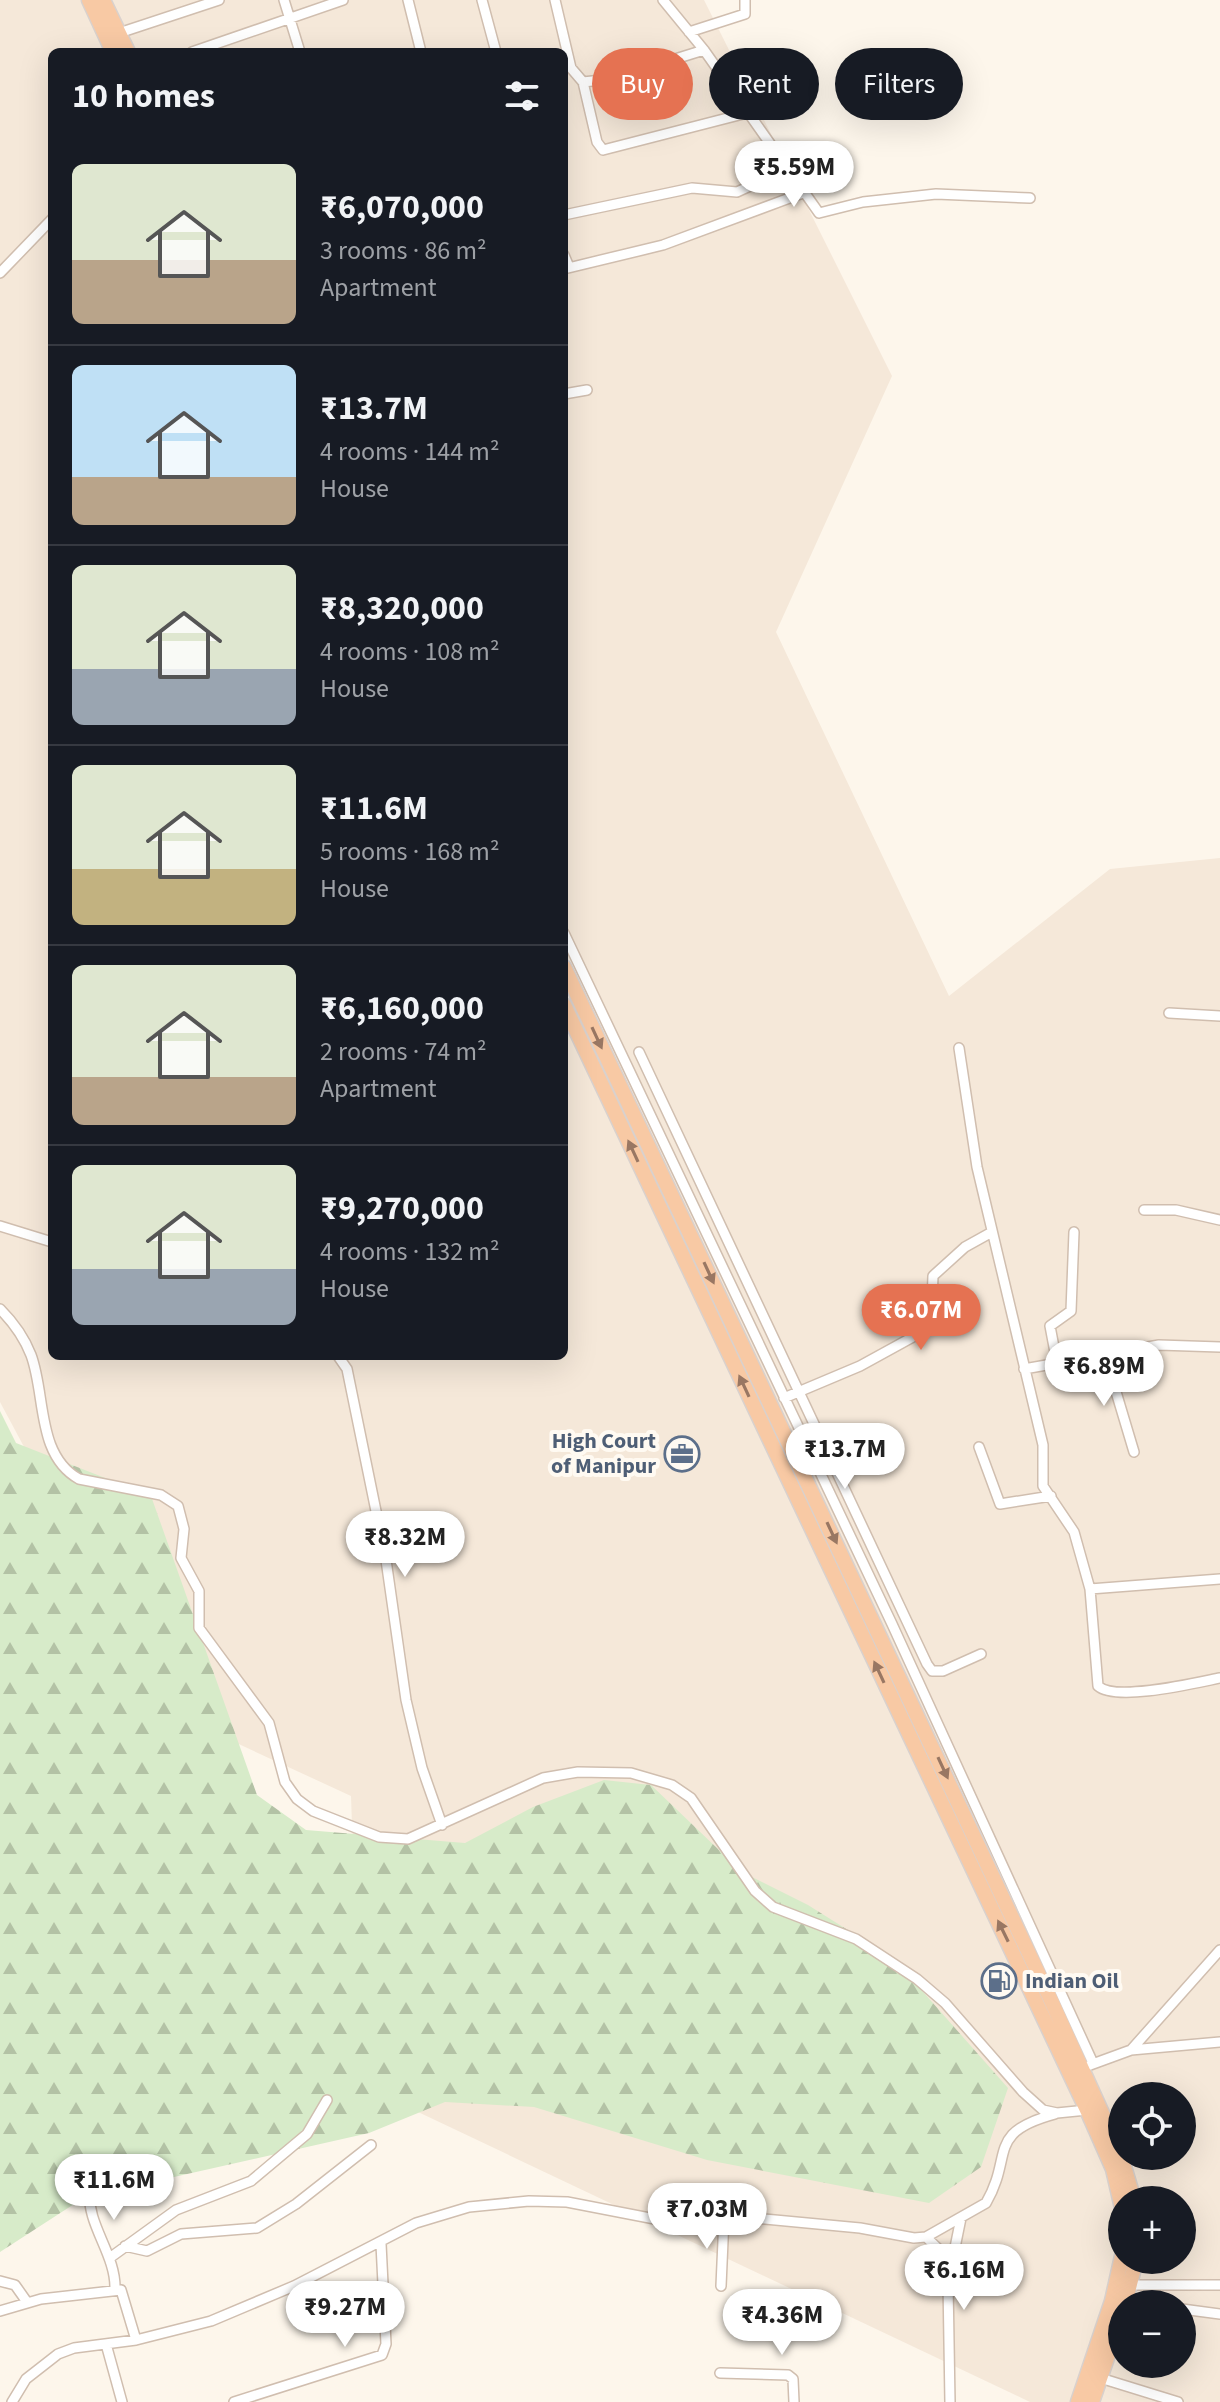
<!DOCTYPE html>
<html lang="en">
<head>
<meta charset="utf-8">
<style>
  :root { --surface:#171b24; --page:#20242c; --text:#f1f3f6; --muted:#9ea1a6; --line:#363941; --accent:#e57252 }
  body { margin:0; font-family:"Source Sans 3",sans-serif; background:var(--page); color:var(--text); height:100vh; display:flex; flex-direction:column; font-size:30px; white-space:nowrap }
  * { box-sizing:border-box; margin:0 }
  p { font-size:26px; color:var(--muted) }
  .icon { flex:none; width:44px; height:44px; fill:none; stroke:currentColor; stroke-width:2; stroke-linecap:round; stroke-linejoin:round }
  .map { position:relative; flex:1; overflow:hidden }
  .drawer { position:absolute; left:48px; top:48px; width:520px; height:1312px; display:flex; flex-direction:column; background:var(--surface); border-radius:12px; box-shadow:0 8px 32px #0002 }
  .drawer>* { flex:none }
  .hud { position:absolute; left:592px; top:48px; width:508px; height:72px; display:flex; gap:16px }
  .fabs { position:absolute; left:1108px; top:2082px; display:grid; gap:16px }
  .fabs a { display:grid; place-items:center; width:88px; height:88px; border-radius:50%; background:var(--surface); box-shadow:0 8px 32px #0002; font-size:40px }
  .price { position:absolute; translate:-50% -68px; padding:0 18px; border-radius:28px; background:#fff; color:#222; font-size:26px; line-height:52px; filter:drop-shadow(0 2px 4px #0008) }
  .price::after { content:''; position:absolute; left:50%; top:48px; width:24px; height:18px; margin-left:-12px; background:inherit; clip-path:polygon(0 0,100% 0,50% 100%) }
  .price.active { background:var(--accent); color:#fff }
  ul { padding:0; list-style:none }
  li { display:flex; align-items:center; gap:24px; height:200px; padding:0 24px }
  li+li { border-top:2px solid var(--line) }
  li span { display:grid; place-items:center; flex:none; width:224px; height:160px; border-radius:12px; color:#555 }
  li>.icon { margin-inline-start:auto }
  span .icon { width:96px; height:96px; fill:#fffc; stroke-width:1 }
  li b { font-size:34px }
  h2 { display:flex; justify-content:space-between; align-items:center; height:96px; padding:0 24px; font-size:34px }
  .pill { padding:0 28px; border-radius:36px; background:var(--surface); box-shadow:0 8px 32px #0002; font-size:28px; line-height:72px }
  .pill.active { background:var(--accent); color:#fff }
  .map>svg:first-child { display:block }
  .residential { fill:#f5e8d9; fill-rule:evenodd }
  .forest { fill:url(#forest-firs) }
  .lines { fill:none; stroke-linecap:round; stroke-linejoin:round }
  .minor-casing { stroke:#d0beaf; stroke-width:12 }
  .trunk-casing { stroke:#d9d1cd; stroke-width:17 }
  .minor { stroke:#fff; stroke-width:9 }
  .trunk { stroke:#f8c9a4; stroke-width:14 }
  .oneway { fill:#997763 }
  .labels { text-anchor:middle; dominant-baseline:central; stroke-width:8; stroke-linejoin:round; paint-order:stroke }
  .service-label { font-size:22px; font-weight:bold; fill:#4e5e75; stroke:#fffaf2; text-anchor:end }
</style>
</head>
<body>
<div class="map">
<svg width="1220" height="2402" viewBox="0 0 1220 2402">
  <defs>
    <pattern id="forest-firs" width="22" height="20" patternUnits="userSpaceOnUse" patternTransform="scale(2)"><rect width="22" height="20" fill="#d7ebc9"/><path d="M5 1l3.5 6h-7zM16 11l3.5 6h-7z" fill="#b3c2a5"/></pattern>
  </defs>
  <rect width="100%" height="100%" fill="#fdf6eb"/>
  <path class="residential" d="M 0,0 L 704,0 L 892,376 L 776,632 L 949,996 L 1110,869 L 1220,858 L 1220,2402 L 1030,2402 L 361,2085 L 351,1796 L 165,1710 L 0,1402 ZM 52,52 L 564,52 L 564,1356 L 52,1356 ZM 1122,2096 L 1182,2096 L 1182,2156 L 1122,2156 ZM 1122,2200 L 1182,2200 L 1182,2260 L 1122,2260 ZM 1122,2304 L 1182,2304 L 1182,2364 L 1122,2364 Z"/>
  <path class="forest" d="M 0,1411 L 16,1443 L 151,1496 L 257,1795 L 306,1830 L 465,1843 L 533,1807 L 604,1780 L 651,1785 L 742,1872 L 808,1905 L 894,1959 L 1008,2088 L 981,2167 L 929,2203 L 707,2160 L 534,2107 L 445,2102 L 369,2133 L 85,2197 L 0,2252 Z"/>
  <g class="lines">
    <defs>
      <path id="minor" d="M 284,0 L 300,52
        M 408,0 L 421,52
        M 482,0 L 496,52
        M 555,0 L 571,68 L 583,82 L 611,79 L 704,50
        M 663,0 L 704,50 L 819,213 L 863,202 L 936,194 L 1030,198
        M 689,32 L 745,14 L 745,0
        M 119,33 L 219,0
        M 192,52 L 343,0
        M 583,82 L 597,142 L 603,150 L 747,113
        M 564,215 L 692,188 L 737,192 L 787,169
        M 564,255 L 569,267
        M 564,269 L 663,245 L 803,193
        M 0,273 L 52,219
        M 564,394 L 587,390
        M 564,933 L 892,1624 L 1093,2063
        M 1169,1013 L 1220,1016
        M 959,1048 L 977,1167 L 1043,1445 L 1043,1486 L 1074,1532 L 1090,1589 L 1098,1686 C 1116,1702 1195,1683 1220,1678
        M 639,1052 L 927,1664 L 932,1671 L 943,1671 L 981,1654
        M 1144,1210 L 1176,1210 L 1220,1220
        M 0,1226 L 52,1242
        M 0,1309 C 13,1322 24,1337 31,1355 C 46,1395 36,1455 79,1479 L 161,1495 L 178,1506 L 184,1529 L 181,1558 L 199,1591 L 199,1628 L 269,1723 L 285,1782 L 297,1799 L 313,1811 L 379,1837 L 408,1839 L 543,1778 L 578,1772 L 631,1773 L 672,1785 L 691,1798 L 755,1891 L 773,1907 L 856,1939 L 917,1979 L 945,2003 L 1023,2092 L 1043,2110 L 1057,2113 L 1087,2110
        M 1105,1355 L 1134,1452
        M 338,1356 L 347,1369 L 386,1560 L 406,1700 L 422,1768 L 442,1825
        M 1057,1363 L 1050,1326 L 1071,1311 L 1074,1232
        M 1024,1369 L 1159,1345 L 1220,1347
        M 784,1398 L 860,1366 L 931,1327 L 933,1276 L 965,1247 L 992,1232
        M 979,1447 L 1000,1504 L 1051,1496
        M 1090,1589 L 1220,1579
        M 1131,2050 L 1220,1950
        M 1090,2065 L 1131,2050 L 1220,2042
        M 926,2237 L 951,2261
        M 125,2246 L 147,2251 L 181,2234 L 257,2228 L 296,2204 L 371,2145
        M 111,2257 L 176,2210 L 251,2181 L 307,2134 L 327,2100
        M 0,2281 L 15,2285 L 27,2302
        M 1130,2285 L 1220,2285
        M 721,2286 L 724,2218
        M 115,2289 C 116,2254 86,2224 90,2191 L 98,2179 L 141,2167
        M 1182,2309 L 1220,2314
        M 0,2311 L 41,2299 L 121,2290 L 136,2340
        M 106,2344 L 122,2402
        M 720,2373 L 788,2375 L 793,2379 L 794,2402
        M 1097,2377 L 1178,2402
        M 12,2402 L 26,2379 L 58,2354 L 74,2348 L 136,2340 L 211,2321 L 294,2286 L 416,2223 L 469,2207 L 529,2201 L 567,2202 L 660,2220 L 755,2218 L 860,2228 L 914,2238 L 926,2237 L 986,2203 C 1014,2155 985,2133 1055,2114
        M 234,2402 L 382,2355 L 386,2344 L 381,2244
        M 950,2402 L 948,2282 L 961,2218"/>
      <path id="trunk" d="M 89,0 L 113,52
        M 103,0 L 128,52
        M 564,967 L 1050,1998 L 1120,2153 L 1134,2200
        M 564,1005 L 1087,2110 L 1113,2169 L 1122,2208
        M 1125,2304 L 1136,2260
        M 1078,2402 L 1112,2301 L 1122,2256
        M 1092,2402 L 1122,2314"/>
    </defs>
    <use href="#minor" class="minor-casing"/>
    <use href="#trunk" class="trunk-casing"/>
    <use href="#minor" class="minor"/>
    <use href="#trunk" class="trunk"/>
  </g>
  <defs><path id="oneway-solid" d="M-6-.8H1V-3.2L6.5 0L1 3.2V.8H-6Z" transform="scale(2)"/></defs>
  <g class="oneway">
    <use href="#oneway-solid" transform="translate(597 1038) rotate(65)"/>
    <use href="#oneway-solid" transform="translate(633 1151) rotate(-115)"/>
    <use href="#oneway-solid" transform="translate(709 1273) rotate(65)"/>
    <use href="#oneway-solid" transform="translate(744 1386) rotate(-115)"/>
    <use href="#oneway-solid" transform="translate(832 1533) rotate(65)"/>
    <use href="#oneway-solid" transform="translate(879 1672) rotate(-115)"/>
    <use href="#oneway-solid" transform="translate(943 1768) rotate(65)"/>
    <use href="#oneway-solid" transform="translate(1003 1931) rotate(-116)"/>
  </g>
  <defs>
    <symbol id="office-ring" viewBox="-11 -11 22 22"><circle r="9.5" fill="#fffaf2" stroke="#5c6f8a" stroke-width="1.5"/><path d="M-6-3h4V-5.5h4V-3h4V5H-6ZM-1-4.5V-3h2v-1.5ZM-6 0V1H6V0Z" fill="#5c6f8a"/></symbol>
    <symbol id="fuel-ring" viewBox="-11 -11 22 22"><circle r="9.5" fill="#fffaf2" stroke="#5c6f8a" stroke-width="1.5"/><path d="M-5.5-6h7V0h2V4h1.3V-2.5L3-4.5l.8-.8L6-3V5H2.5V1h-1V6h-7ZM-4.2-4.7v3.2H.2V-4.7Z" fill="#5c6f8a"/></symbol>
  </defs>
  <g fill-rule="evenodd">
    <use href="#office-ring" x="662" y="1434" width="40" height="40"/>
    <use href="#fuel-ring" x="979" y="1961" width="40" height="40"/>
  </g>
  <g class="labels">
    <g class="service-label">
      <text x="656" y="1441">High Court<tspan x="656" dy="25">of Manipur</tspan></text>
      <text x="1025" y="1981" text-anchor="start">Indian Oil</text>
    </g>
  </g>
</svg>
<div class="fabs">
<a><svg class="icon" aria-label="locate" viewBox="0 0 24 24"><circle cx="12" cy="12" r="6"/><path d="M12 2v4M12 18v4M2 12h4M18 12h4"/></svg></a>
<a>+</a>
<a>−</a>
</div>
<b class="price" style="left:794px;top:209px">₹5.59M</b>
<b class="price active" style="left:921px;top:1352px">₹6.07M</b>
<b class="price" style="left:1104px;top:1408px">₹6.89M</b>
<b class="price" style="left:845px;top:1491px">₹13.7M</b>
<b class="price" style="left:405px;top:1579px">₹8.32M</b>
<b class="price" style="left:114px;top:2222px">₹11.6M</b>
<b class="price" style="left:707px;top:2251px">₹7.03M</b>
<b class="price" style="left:964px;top:2312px">₹6.16M</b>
<b class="price" style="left:345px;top:2349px">₹9.27M</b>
<b class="price" style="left:782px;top:2357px">₹4.36M</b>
<div class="hud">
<a class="pill active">Buy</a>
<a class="pill">Rent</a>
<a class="pill">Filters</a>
</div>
<section class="drawer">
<h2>10 homes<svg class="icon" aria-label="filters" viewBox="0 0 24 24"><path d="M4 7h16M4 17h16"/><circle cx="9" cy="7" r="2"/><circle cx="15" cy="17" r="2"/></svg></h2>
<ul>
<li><span style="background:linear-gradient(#dfe7d0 60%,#b9a48a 0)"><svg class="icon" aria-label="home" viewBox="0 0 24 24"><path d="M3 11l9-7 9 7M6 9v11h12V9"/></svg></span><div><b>₹6,070,000</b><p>3 rooms · 86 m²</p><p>Apartment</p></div></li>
<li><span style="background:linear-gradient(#bfe0f5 70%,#b9a48a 0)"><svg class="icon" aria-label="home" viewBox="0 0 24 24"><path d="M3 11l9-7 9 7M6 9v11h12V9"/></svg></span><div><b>₹13.7M</b><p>4 rooms · 144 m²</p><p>House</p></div></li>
<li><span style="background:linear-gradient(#dfe7d0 65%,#9aa5b1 0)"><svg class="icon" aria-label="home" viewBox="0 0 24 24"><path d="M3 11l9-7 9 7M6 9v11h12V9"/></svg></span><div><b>₹8,320,000</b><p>4 rooms · 108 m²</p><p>House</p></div></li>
<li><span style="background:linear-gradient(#dfe7d0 65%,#c2b280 0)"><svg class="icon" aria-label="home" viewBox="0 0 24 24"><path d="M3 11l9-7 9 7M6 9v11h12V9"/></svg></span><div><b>₹11.6M</b><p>5 rooms · 168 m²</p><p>House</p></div></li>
<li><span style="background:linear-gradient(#dfe7d0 70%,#b9a48a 0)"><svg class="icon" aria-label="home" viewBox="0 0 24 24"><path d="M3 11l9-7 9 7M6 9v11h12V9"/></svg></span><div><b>₹6,160,000</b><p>2 rooms · 74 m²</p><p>Apartment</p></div></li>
<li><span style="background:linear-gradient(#dfe7d0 65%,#9aa5b1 0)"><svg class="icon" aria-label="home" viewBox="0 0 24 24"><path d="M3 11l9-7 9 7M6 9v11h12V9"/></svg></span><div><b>₹9,270,000</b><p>4 rooms · 132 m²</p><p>House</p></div></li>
</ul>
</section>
</div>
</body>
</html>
